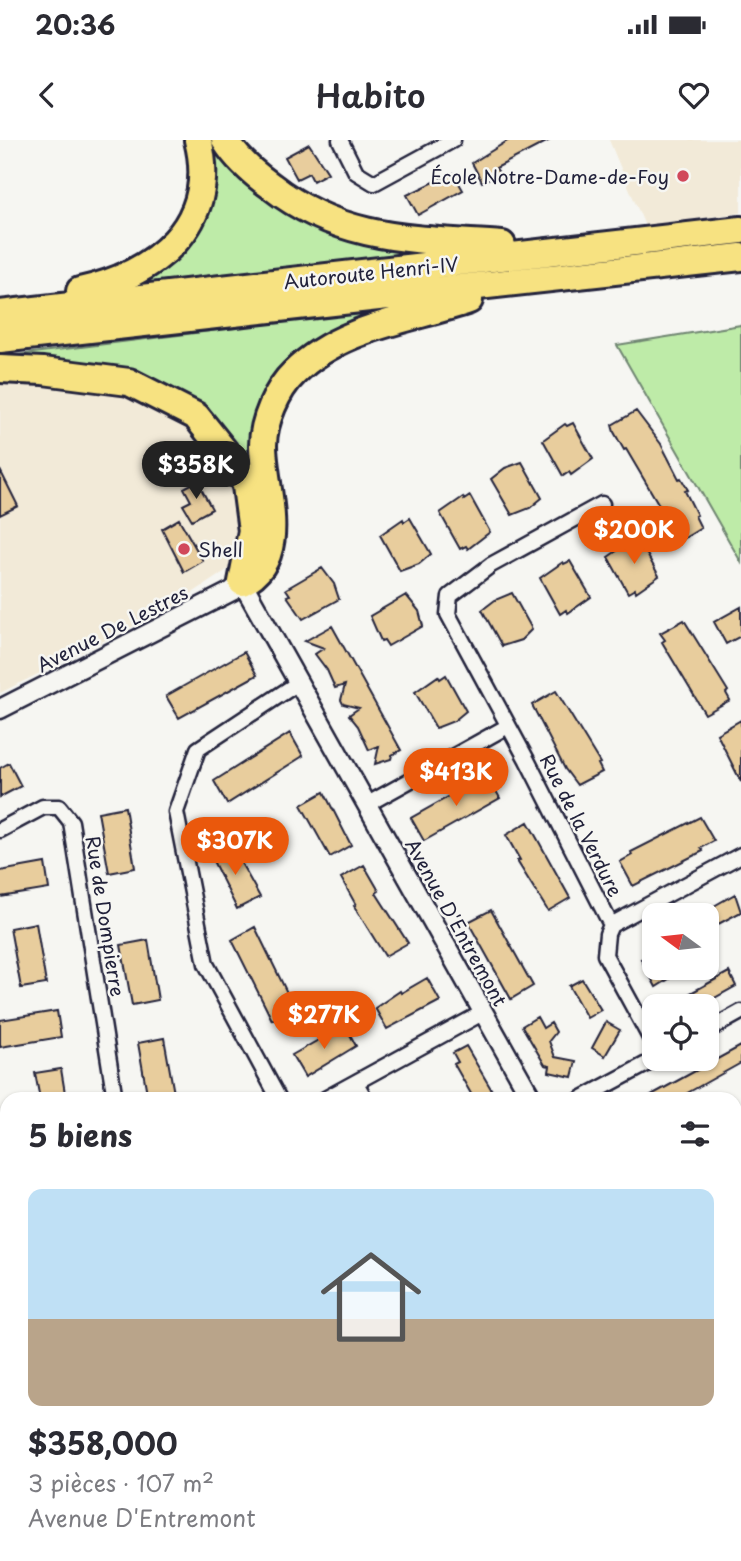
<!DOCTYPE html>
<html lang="fr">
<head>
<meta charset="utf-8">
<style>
  :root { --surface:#fff; --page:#f2f2f3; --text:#2b2b33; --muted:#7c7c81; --line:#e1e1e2; --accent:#ea580c }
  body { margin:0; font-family:"Playpen Sans",sans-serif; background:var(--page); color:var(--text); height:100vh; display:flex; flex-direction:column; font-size:26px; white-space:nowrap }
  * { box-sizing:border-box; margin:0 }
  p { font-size:23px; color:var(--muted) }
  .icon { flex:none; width:38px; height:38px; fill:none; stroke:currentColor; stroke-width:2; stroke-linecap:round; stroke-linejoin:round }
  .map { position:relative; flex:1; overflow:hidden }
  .panel { position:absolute; left:0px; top:952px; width:742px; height:469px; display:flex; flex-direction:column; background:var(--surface); border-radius:21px 21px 0 0; box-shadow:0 2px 5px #0004 }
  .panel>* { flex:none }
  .needle { width:46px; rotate:285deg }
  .fabs { position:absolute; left:642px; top:763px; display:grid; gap:14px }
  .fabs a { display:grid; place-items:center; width:77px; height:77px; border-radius:14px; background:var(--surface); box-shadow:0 2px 5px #0004; font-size:35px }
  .price { position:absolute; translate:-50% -60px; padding:0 16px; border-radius:24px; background:var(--accent); color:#fff; font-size:23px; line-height:46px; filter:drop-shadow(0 2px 4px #0008) }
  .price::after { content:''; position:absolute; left:50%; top:42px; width:21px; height:16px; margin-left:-10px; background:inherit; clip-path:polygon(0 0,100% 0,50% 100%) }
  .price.current { background:#222; color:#fff }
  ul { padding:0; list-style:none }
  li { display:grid; align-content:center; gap:14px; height:371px; padding:0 28px }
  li+li { border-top:2px solid var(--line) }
  li span { display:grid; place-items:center; height:217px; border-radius:14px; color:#555 }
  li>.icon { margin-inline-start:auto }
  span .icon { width:126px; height:126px; fill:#fffc; stroke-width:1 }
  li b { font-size:30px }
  h2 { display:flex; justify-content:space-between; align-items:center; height:84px; padding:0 28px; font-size:30px }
  .status { display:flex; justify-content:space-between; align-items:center; height:49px; padding:0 35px; background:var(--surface); direction:ltr }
  .status svg { height:19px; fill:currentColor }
  header { display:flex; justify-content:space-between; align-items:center; height:91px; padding:0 28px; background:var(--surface); font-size:32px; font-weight:600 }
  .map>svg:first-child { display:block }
  .built { fill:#f2ead8 }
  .green { fill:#beeba8; stroke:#708672; stroke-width:2 }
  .building { fill:#e8cd9d; stroke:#22223b; stroke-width:2 }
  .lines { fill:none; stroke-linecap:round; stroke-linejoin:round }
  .minor-casing { stroke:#22223b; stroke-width:19 }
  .tertiary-casing { stroke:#22223b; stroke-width:23 }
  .motorway-casing { stroke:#22223b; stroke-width:32 }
  .minor { stroke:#f6f6f2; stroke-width:14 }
  .tertiary { stroke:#f6f6f2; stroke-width:18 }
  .motorway { stroke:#f7e281; stroke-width:26 }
  .poi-dot { fill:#d1495b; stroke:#f6f6f2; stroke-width:2.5 }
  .labels { text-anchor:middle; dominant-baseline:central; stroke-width:5; stroke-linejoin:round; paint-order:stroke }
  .poi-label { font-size:19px; fill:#22223b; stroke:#f6f6f2; text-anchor:end }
  .street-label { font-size:19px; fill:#22223b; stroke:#f6f6f2 }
</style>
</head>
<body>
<div class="status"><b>20:36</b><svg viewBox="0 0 49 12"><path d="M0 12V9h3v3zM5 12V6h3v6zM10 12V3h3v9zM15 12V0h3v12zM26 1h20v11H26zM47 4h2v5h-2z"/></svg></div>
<header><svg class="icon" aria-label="back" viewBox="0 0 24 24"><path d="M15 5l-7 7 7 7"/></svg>Habito<svg class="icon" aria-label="heart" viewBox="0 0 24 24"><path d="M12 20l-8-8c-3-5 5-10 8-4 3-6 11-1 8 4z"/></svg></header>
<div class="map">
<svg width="741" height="1421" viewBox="0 0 741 1421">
  <rect width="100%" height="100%" fill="#f6f6f2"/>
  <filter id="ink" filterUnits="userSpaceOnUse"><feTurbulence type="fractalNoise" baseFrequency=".0143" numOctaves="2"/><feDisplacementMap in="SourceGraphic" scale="14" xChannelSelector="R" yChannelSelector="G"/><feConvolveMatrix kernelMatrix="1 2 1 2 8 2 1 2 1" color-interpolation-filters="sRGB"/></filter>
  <g filter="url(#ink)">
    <path class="built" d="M 609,0 L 741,0 L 741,73 L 645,86 Z
      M 0,240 L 125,253 L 186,285 L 215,311 L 240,356 L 239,422 L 173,466 L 0,553 Z"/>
    <path class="green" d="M 206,0 L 218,0 L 248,36 L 449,113 L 124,151 L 166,121 Z
      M 421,165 L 286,229 L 263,389 L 193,266 L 0,217 Z
      M 741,185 L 741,422 L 617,205 Z"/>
    <path class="building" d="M 509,0 L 550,0 L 496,28 L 499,33 L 482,42 L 472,23 Z
      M 309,4 L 328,33 L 313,41 L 309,33 L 297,39 L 285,17 Z
      M 453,33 L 463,50 L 418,75 L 407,55 Z
      M 636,271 L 661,304 L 679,339 L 681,338 L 688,350 L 685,351 L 697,375 L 695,376 L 701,388 L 678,402 L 662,379 L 664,377 L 662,370 L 626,309 L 624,310 L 614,292 L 612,285 Z
      M 573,283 L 593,319 L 571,335 L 569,332 L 563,336 L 543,300 L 565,284 L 567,286 Z
      M 522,322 L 542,358 L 530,368 L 512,375 L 491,339 L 505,328 Z
      M 0,330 L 18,366 L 0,375 Z
      M 197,341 L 212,369 L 192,380 L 183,365 L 191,361 L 184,348 Z
      M 470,356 L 490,392 L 468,409 L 466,406 L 460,409 L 440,373 L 463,357 L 464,360 Z
      M 410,378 L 431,414 L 419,424 L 400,431 L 380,395 L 403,379 L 404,382 Z
      M 179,379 L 203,421 L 184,432 L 162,389 Z
      M 639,400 L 659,436 L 636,452 L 635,449 L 628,453 L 608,417 L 631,401 L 632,403 Z
      M 570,421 L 591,457 L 568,473 L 566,470 L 560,474 L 540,438 L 563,422 L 564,424 Z
      M 322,428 L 334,444 L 339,459 L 303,479 L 287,456 L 290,455 L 286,449 Z
      M 512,453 L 532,489 L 521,500 L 502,506 L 482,470 L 495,460 Z
      M 406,455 L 419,471 L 423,486 L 388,506 L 384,500 L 381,501 L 370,476 Z
      M 741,467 L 741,496 L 726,504 L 714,482 Z
      M 684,480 L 728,551 L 726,553 L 730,560 L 705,574 L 662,502 L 665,500 L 660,493 Z
      M 332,486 L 401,610 L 392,615 L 391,619 L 375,624 L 379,606 L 369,610 L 358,586 L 349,575 L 359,568 L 343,564 L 341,560 L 345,545 L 335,548 L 327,530 L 315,514 L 324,508 L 305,501 Z
      M 244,512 L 257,535 L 179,578 L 166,556 Z
      M 446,535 L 466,571 L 454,581 L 436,588 L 415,552 L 438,536 L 440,539 Z
      M 556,551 L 600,623 L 598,624 L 602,632 L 577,645 L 565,629 L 532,565 Z
      M 741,580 L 741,642 L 717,594 Z
      M 290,593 L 303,616 L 227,664 L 214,641 Z
      M 9,623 L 21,646 L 0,657 L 0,628 Z
      M 487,635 L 500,658 L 424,701 L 411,678 Z
      M 324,652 L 351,705 L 330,717 L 301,665 Z
      M 125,667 L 135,728 L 109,733 L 98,672 Z
      M 700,677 L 714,701 L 701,708 L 703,711 L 633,746 L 620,722 L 632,715 L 631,712 Z
      M 528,682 L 570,758 L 548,771 L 517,721 L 520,720 L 506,695 Z
      M 231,705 L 260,757 L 237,769 L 211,717 Z
      M 45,723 L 49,749 L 0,757 L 0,731 Z
      M 364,725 L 379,751 L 376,753 L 408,803 L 385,816 L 354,766 L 356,765 L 341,738 Z
      M 735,754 L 741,772 L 707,790 L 707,770 Z
      M 491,770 L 533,846 L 511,859 L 468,782 Z
      M 36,783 L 46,844 L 21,848 L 10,788 Z
      M 255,787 L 294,867 L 272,880 L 232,800 Z
      M 148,800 L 158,860 L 132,865 L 121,805 Z
      M 654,812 L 654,828 L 663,828 L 669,839 L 656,847 L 641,819 Z
      M 729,832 L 736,846 L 700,866 L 667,866 Z
      M 427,838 L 440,861 L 387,889 L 375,868 L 400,851 L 401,853 Z
      M 582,839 L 601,870 L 587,878 L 569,846 Z
      M 57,871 L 61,897 L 0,907 L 0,880 Z
      M 537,877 L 543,888 L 551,883 L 556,892 L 549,901 L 555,917 L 576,921 L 572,937 L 549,932 L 550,926 L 545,925 L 522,886 Z
      M 606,882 L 620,890 L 605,916 L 592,908 Z
      M 345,885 L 356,906 L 305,937 L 292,915 Z
      M 164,898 L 175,959 L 148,959 L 138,903 Z
      M 466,906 L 487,942 L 497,959 L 474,959 L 454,924 L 458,922 L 453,913 Z
      M 741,906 L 741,923 L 682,956 L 684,959 L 644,959 Z
      M 61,929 L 66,959 L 40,959 L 35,933 Z"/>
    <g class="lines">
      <defs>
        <path id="minor" d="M 340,0 L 356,32 L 374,43 L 453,0
          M 602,364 L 491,425 L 450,456 L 448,474 L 527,620 L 611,785 L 607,794 L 605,815 L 654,905
          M 366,665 L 508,586
          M 0,690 L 43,667 L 59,667 L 71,682 L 115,959
          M 611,785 L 741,715
          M 707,891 L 741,872
          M 356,943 L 365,959
          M 279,959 L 206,824 L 176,672 L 198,609 L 298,543
          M 325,959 L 484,872
          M 581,959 L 656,919
          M 735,1066 L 741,1077
          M 0,1126 L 7,1121
          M 735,1264 L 741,1260
          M 0,1282 L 7,1278
          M 67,1414 L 71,1421
          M 224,1421 L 226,1414
          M 360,1421 L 361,1414
          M 575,1421 L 588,1414"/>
        <path id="tertiary" d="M 0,569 L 232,451 L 242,442 L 532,959
          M 735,1023 L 741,1019
          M 19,1421 L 32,1414"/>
        <path id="motorway" d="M 225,0 C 236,18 254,34 271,46 C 342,102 417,99 502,105
          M 80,151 C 154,135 220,85 198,0
          M 0,174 L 741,90
          M 0,199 L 741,117
          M 0,229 L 43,231 L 129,242 L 196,276 L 241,332 L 246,346 L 252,391 L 242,442
          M 242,442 C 292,418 263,348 263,305 C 263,282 277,249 294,233 C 341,186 410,180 469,160"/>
      </defs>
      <use href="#minor" class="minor-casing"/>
      <use href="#tertiary" class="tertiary-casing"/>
      <use href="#motorway" class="motorway-casing"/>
      <use href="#minor" class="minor"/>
      <use href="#tertiary" class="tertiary"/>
      <use href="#motorway" class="motorway"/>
    </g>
  </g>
  <g class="poi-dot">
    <circle cx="683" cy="36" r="7"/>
    <circle cx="184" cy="409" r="7"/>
  </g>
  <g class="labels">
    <g class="poi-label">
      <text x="669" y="36">École Notre-Dame-de-Foy</text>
      <text x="198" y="409" text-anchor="start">Shell</text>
    </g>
    <g class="street-label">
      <text transform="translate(371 132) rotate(-6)">Autoroute Henri-IV</text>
      <text transform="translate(112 488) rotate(-27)">Avenue De Lestres</text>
      <text transform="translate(582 685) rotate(63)">Rue de la Verdure</text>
      <text transform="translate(106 776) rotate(81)">Rue de Dompierre</text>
      <text transform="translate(457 782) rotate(61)">Avenue D'Entremont</text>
    </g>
  </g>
</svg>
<div class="fabs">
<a><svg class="needle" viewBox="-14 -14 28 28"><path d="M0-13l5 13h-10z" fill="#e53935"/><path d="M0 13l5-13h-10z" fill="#7c7c81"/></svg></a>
<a><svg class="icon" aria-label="locate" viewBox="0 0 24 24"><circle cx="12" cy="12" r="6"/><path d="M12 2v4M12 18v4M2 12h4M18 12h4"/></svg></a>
</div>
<b class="price current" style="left:196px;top:361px">$358K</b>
<b class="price" style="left:634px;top:426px">$200K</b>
<b class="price" style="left:456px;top:668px">$413K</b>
<b class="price" style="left:235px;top:737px">$307K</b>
<b class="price" style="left:324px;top:911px">$277K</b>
<section class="panel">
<h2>5 biens<svg class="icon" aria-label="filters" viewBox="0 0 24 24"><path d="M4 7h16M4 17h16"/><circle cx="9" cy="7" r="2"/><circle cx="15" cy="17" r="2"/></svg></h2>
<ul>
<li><span style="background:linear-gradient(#bfe0f5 60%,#b9a48a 0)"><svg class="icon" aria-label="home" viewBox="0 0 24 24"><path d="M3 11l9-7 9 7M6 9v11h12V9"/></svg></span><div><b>$358,000</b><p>3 pièces · 107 m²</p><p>Avenue D'Entremont</p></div></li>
</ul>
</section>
</div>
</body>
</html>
